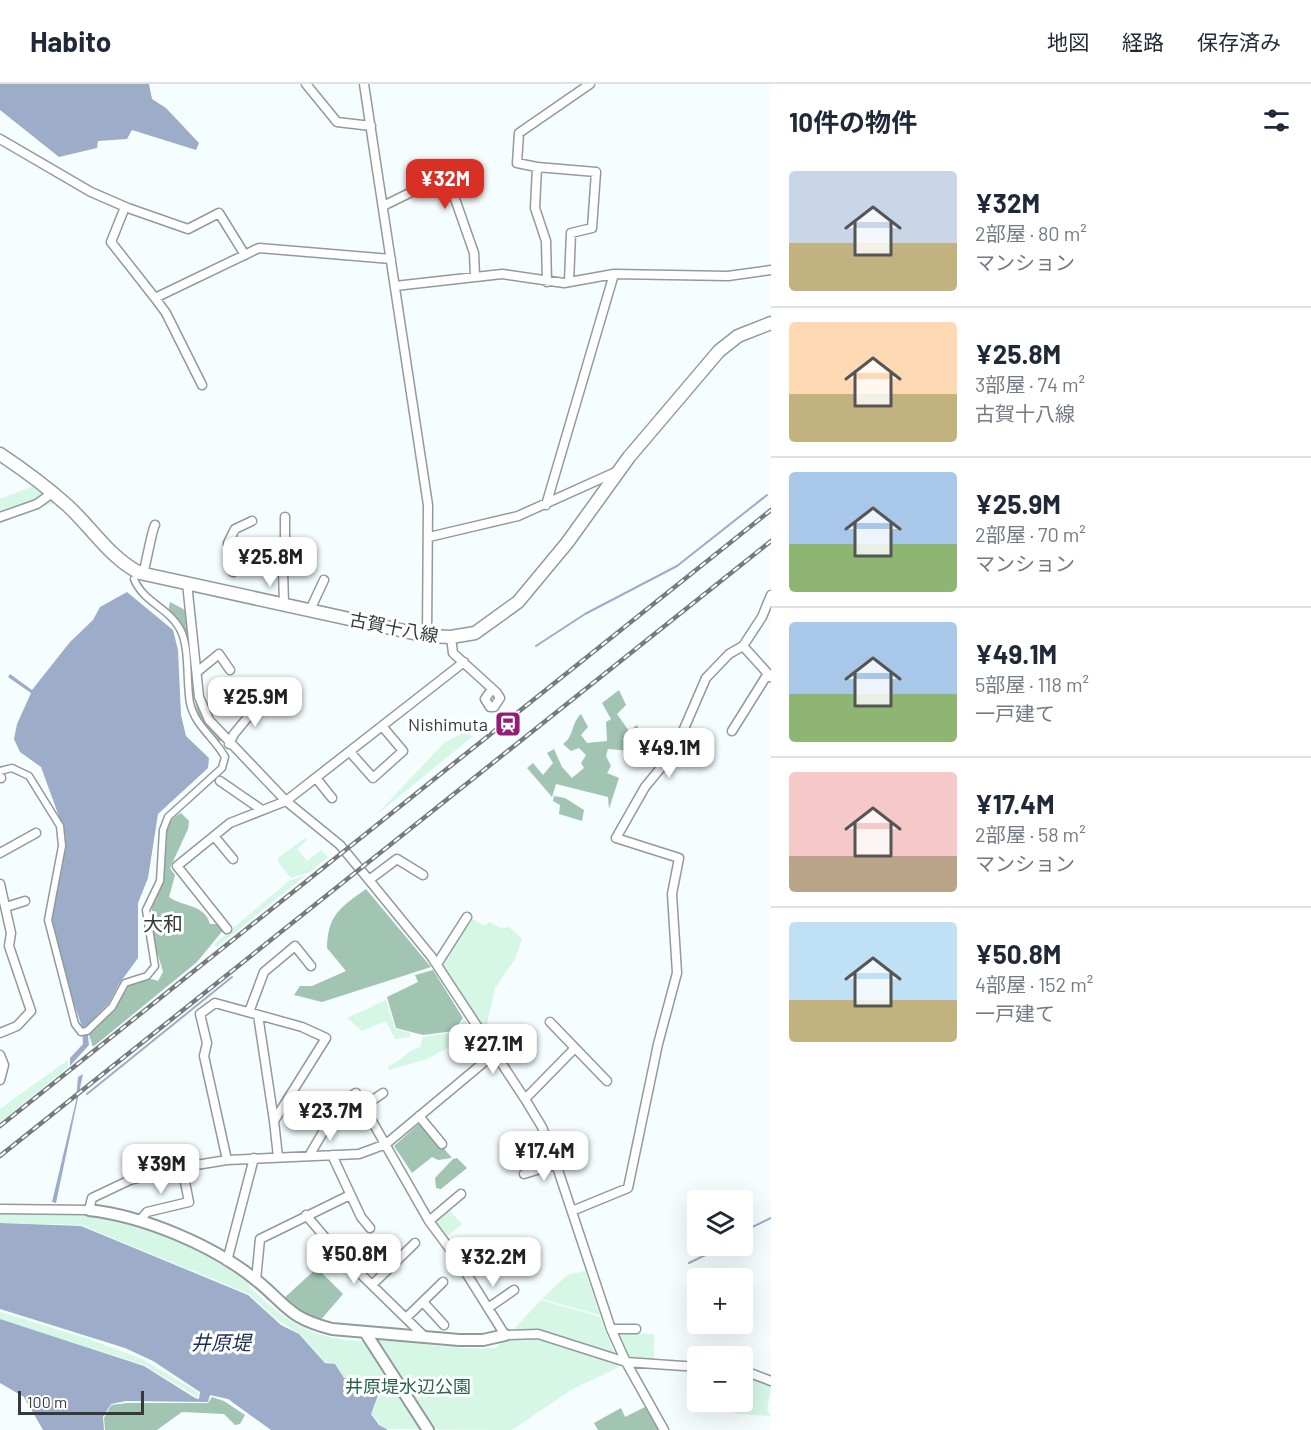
<!DOCTYPE html>
<html lang="ja">
<head>
<meta charset="utf-8">
<style>
  :root { --surface:#fff; --page:#f2f2f3; --text:#1f2937; --muted:#747a83; --line:#e0e1e3; --accent:#d93025 }
  body { margin:0; font-family:Barlow,"Noto Sans JP",sans-serif; background:var(--page); color:var(--text); height:100vh; display:flex; flex-direction:column; font-size:22px; white-space:nowrap }
  * { box-sizing:border-box; margin:0 }
  p { font-size:20px; color:var(--muted) }
  .icon { flex:none; width:33px; height:33px; fill:none; stroke:currentColor; stroke-width:2; stroke-linecap:round; stroke-linejoin:round }
  .map { position:relative; flex:1; overflow:hidden }
  .sheet { display:flex; flex-direction:column; background:var(--surface); width:540px }
  .sheet>* { flex:none }
  .controls { position:absolute; left:687px; top:1106px; display:grid; gap:12px }
  .controls a { display:grid; place-items:center; width:66px; height:66px; border-radius:6px; background:var(--surface); box-shadow:0 6px 24px #0002; font-size:30px }
  .scale { position:absolute; left:18px; bottom:15px; width:126px; box-sizing:border-box; padding-left:6px; border:3px solid #35393a; border-top:0; font-size:16px; line-height:21px; white-space:nowrap; color:#35393a; -webkit-text-stroke:4px #fff; paint-order:stroke }
  .price { position:absolute; translate:-50% -51px; padding:0 14px; border-radius:12px; background:#fff; color:#222; font-size:20px; line-height:39px; filter:drop-shadow(0 2px 3px #0008) }
  .price::after { content:''; position:absolute; left:50%; top:36px; width:18px; height:14px; margin-left:-9px; background:inherit; clip-path:polygon(0 0,100% 0,50% 100%) }
  .price.on { background:var(--accent); color:#fff }
  ul { padding:0; list-style:none }
  li { display:flex; align-items:center; gap:18px; height:150px; padding:0 18px }
  li+li { border-top:2px solid var(--line) }
  li span { display:grid; place-items:center; flex:none; width:168px; height:120px; border-radius:6px; color:#555 }
  li>.icon { margin-inline-start:auto }
  span .icon { width:72px; height:72px; fill:#fffc; stroke-width:1 }
  li b { font-size:26px }
  h2 { display:flex; justify-content:space-between; align-items:center; height:72px; padding:0 18px; font-size:26px }
  header { display:flex; align-items:center; gap:36px; box-sizing:border-box; height:84px; padding:0 30px; background:var(--surface); border-bottom:2px solid var(--line) }
  header strong { font-size:28px }
  nav { display:flex; gap:33px; margin-inline-start:auto; font-size:21px }
  main { display:flex; flex:1; min-height:0 }
  .map>svg:first-child { display:block }
  .green { fill:#d6f6e6 }
  .forest { fill:#a2c4b3 }
  .water { fill:#9dacc8 }
  .lines { fill:none; stroke-linecap:round; stroke-linejoin:round }
  .stream { stroke:#9dacc8; stroke-width:2 }
  .pedestrian-casing { stroke:#919a9d; stroke-width:9 }
  .minor-casing { stroke:#919a9d; stroke-width:11 }
  .tertiary-casing { stroke:#919a9d; stroke-width:14 }
  .secondary-casing { stroke:#919a9d; stroke-width:15 }
  .pedestrian { stroke:#fff; stroke-width:6 }
  .minor { stroke:#fff; stroke-width:8 }
  .tertiary { stroke:#fff; stroke-width:10 }
  .secondary { stroke:#fff; stroke-width:12 }
  .rail-casing { stroke:#767b7d; stroke-width:4.5 }
  .rail { stroke:#fff; stroke-width:2; stroke-dasharray:7; stroke-linecap:butt }
  .labels { text-anchor:middle; dominant-baseline:central; stroke-width:6; stroke-linejoin:round; paint-order:stroke }
  .street-label { font-size:18px; fill:#35393a; stroke:#fff }
  .poi-label { font-size:18px; fill:#35393a; stroke:#fff; text-anchor:end }
  .park-label { font-size:18px; fill:#2a644b; stroke:#fff }
  .neighbourhood-label { font-size:20px; fill:#35393a; stroke:#fff }
  .water-label { font-size:20px; font-style:italic; fill:#1b2d54; stroke:#fff }
</style>
</head>
<body>
<header>
<strong>Habito</strong>
<nav><a>地図</a><a>経路</a><a>保存済み</a></nav>
</header>
<main>
<div class="map">
<svg width="771" height="1346" viewBox="0 0 771 1346">
  <rect width="100%" height="100%" fill="#f5fdff"/>
  <path class="green" d="M 36,401 L 59,418 L 23,428 L 0,440 L 0,415 Z
    M 467,647 L 472,653 L 375,732 L 445,658 Z
    M 305,754 L 307,756 L 297,765 L 307,777 L 321,766 L 328,773 L 310,788 L 291,794 L 278,778 L 278,774 Z
    M 306,791 L 217,863 L 214,860 L 289,797 Z
    M 473,835 L 485,842 L 489,838 L 501,844 L 509,843 L 522,855 L 515,875 L 495,904 L 485,949 L 441,880 Z
    M 386,916 L 395,945 L 411,949 L 410,953 L 395,955 L 386,937 L 362,947 L 347,934 Z
    M 464,935 L 486,969 L 481,974 L 464,955 L 427,975 L 389,986 L 388,982 C 400,979 407,966 420,963 L 423,953 L 455,948 Z
    M 68,976 L 68,983 L 0,1038 L 0,1025 Z
    M 448,1125 L 462,1140 L 445,1154 L 434,1138 Z
    M 0,1129 C 36,1129 76,1125 111,1132 C 159,1143 208,1171 248,1198 L 249,1203 C 285,1236 308,1254 358,1257 C 373,1257 389,1256 404,1258 C 436,1261 464,1266 496,1264 L 541,1216 L 600,1233 L 619,1283 L 571,1306 L 512,1346 L 383,1345 L 372,1330 L 358,1326 L 345,1306 L 348,1294 L 344,1294 L 335,1280 L 325,1278 L 302,1252 L 275,1234 L 249,1210 L 81,1141 L 0,1139 Z
    M 469,1153 L 483,1168 L 467,1183 L 456,1165 Z
    M 585,1187 L 600,1231 L 542,1215 L 567,1191 Z
    M 0,1228 L 89,1255 L 142,1275 L 199,1309 L 197,1313 L 144,1281 L 0,1235 Z
    M 618,1249 L 654,1250 L 654,1277 L 629,1274 Z
    M 743,1290 L 771,1303 L 767,1326 L 771,1332 L 735,1330 L 736,1317 L 742,1317 Z"/>
  <path class="forest" d="M 170,518 L 185,526 L 200,628 L 222,657 L 218,657 L 198,633 L 184,546 L 168,528 Z
    M 619,606 L 626,621 L 617,630 L 629,647 L 637,641 L 639,646 L 631,667 L 608,665 L 606,672 L 611,682 L 607,689 L 619,694 L 609,725 L 608,713 L 556,700 L 552,713 L 527,684 L 533,679 L 543,691 L 553,679 L 547,669 L 554,665 L 562,683 L 572,694 L 584,684 L 581,679 L 586,671 L 579,664 L 571,667 L 563,660 C 574,653 571,639 581,630 L 588,643 L 581,651 L 587,659 L 607,657 L 606,638 L 611,635 L 602,619 Z
    M 554,712 L 565,714 L 584,726 L 582,737 L 559,730 L 560,721 L 553,717 Z
    M 181,729 L 189,737 L 188,745 L 170,784 L 175,791 L 169,813 C 183,823 205,820 210,840 L 220,840 L 224,845 L 197,878 L 93,963 L 88,948 C 104,928 127,884 158,897 L 163,888 C 160,874 153,861 151,847 C 148,835 164,749 170,738 C 173,734 177,731 181,729 Z
    M 366,805 L 431,883 L 322,918 L 294,911 L 300,902 L 312,902 L 346,887 L 327,864 C 328,830 340,824 366,805 Z
    M 433,886 L 463,934 L 454,947 L 423,951 L 396,944 L 387,913 L 418,898 L 415,891 Z
    M 421,1038 L 452,1074 L 438,1076 L 432,1073 L 412,1089 L 394,1062 Z
    M 457,1074 L 467,1084 L 441,1105 L 436,1104 L 435,1094 L 453,1075 Z
    M 317,1184 L 343,1210 L 319,1238 L 295,1227 L 282,1216 Z
    M 212,1313 L 224,1317 L 245,1331 L 240,1340 L 235,1341 L 224,1330 L 182,1328 L 157,1346 L 105,1346 L 104,1334 L 111,1321 L 127,1319 L 208,1319 Z
    M 645,1323 L 659,1346 L 598,1346 L 594,1339 L 621,1324 L 625,1333 Z"/>
  <path class="water" d="M 0,0 L 149,0 L 152,15 L 166,24 L 199,59 L 196,66 L 132,46 L 127,55 L 98,57 L 97,64 L 59,73 L 0,26 Z
    M 127,508 L 173,546 L 178,566 L 181,631 L 186,652 L 209,674 L 208,684 L 158,730 L 148,794 L 138,819 L 138,874 L 119,900 L 109,919 L 87,942 L 89,961 L 70,982 L 70,974 L 83,960 L 82,943 L 62,884 L 51,838 L 66,759 L 65,749 L 41,683 L 20,668 L 14,655 L 17,640 L 31,609 L 8,593 L 10,590 L 32,606 L 70,558 L 93,536 L 100,523 Z
    M 83,990 L 56,1119 L 52,1118 L 76,1017 L 78,993 Z
    M 0,1139 L 81,1142 L 248,1211 L 281,1241 L 299,1250 L 325,1279 L 335,1280 L 344,1294 L 367,1297 L 378,1311 L 371,1330 L 379,1341 L 388,1346 L 271,1346 L 228,1315 L 210,1311 L 208,1318 L 126,1317 L 111,1320 L 103,1333 L 104,1346 L 43,1346 L 24,1313 L 0,1299 L 0,1235 L 144,1282 L 195,1314 L 199,1315 L 200,1308 L 153,1277 L 125,1264 L 0,1225 Z"/>
  <g class="lines">
    <path class="stream" d="M 536,562 L 585,530 L 677,482 L 767,411
      M 87,1010 L 232,893
      M 742,1148 L 771,1134
      M 689,1179 L 726,1161"/>
    <defs>
      <path id="pedestrian" d="M 0,687 L 12,684 L 29,692 L 60,742 L 62,762 L 48,836 L 75,940 L 81,948 L 87,947 L 112,923 L 125,899 L 147,892 L 155,882 L 146,826 L 160,797 L 163,746 L 168,733 L 222,684 L 225,673 C 214,653 195,642 190,619 C 186,598 190,563 180,545 C 169,524 143,518 134,495"/>
      <path id="minor" d="M 306,0 L 337,38 L 371,42
        M 364,0 L 428,421 L 427,552
        M 0,55 L 91,108 L 128,124 L 188,145 L 219,129 L 245,171
        M 537,83 L 517,79 L 519,49 L 590,0
        M 383,122 L 432,98 L 453,109 L 474,169 L 475,192
        M 125,123 L 111,158 L 155,214 L 259,164 L 391,175
        M 547,198 L 546,157 L 535,124 L 537,83 L 596,88 L 592,144 L 571,149 L 569,198
        M 395,202 L 502,190 L 564,199 L 614,190 L 728,192 L 771,186
        M 155,214 L 166,229 L 202,301
        M 546,421 L 614,190
        M 0,433 L 37,420 L 52,409
        M 429,453 L 518,432 L 618,387
        M 285,466 L 285,433
        M 283,485 L 284,521
        M 233,488 L 228,459 L 235,445 L 252,437
        M 143,490 C 146,481 152,445 155,441
        M 187,499 L 199,613 L 209,636 L 286,717 L 340,761 L 369,796 L 431,872 L 525,1015 L 542,1043 L 556,1080 L 611,1245 L 626,1278 L 664,1346
        M 310,526 L 324,496
        M 451,553 L 453,569 L 497,609 L 500,614 L 494,623 L 490,623 L 485,615 L 492,605
        M 743,562 L 771,593
        M 197,588 L 219,570 L 230,586
        M 732,647 L 767,591
        M 229,660 L 234,650 L 262,616
        M 350,668 L 373,694 L 403,667 L 382,642
        M 0,694 L 1,694
        M 316,694 L 332,714
        M 220,697 L 262,726
        M 214,752 L 233,775
        M 0,769 L 36,749
        M 369,796 L 397,775 L 423,791
        M 0,800 L 11,849 L 9,862 L 31,927 L 17,942 L 0,949
        M 6,823 L 25,817
        M 227,845 L 177,782 L 230,739 L 286,717 L 464,578
        M 437,880 L 467,833
        M 249,928 L 264,888 L 295,862 L 311,882
        M 258,931 L 274,1037
        M 550,938 L 607,997
        M 0,971 L 4,981 L 0,996
        M 525,1015 L 575,964
        M 364,1022 L 383,1009
        M 419,1032 L 442,1060
        M 332,1071 L 361,1133 L 370,1144
        M 309,1072 L 340,1019 L 356,1009 L 429,1137 L 458,1176 L 505,1251 L 538,1250 L 626,1278 L 698,1283
        M 227,1076 L 204,972 L 207,959 L 200,930 L 215,919 L 302,943 L 326,954 L 274,1037 L 278,1073
        M 524,1090 L 556,1080
        M 0,1125 L 89,1126 L 92,1114 L 130,1096 L 184,1083 L 227,1076 L 359,1070 L 386,1060 L 495,969
        M 572,1127 L 628,1104 L 658,960 L 677,889 L 672,810 L 679,774 L 616,754 L 645,703 L 674,668 L 706,594 L 729,570 L 743,562 L 762,533 L 771,511
        M 306,1131 L 334,1164 L 424,1252
        M 141,1135 L 147,1128 L 189,1118 L 182,1083
        M 429,1137 L 461,1110
        M 227,1177 L 254,1074
        M 256,1196 L 260,1155 L 350,1111
        M 372,1201 L 415,1159
        M 423,1218 L 444,1241
        M 488,1224 L 514,1206
        M 406,1234 L 443,1198
        M 611,1245 L 636,1245
        M 742,1286 L 771,1297"/>
      <path id="tertiary" d="M 89,1126 C 143,1132 213,1161 256,1196 C 288,1222 288,1234 332,1245 L 459,1256 L 483,1256 L 505,1251
        M 365,1248 L 428,1346"/>
      <path id="secondary" d="M 0,370 C 24,386 47,403 68,422 C 91,443 111,475 140,489 L 427,552 L 451,553 L 475,549 L 518,518 L 567,459 L 629,373 L 719,267 L 738,252 L 771,239"/>
    </defs>
    <use href="#pedestrian" class="pedestrian-casing"/>
    <use href="#minor" class="minor-casing"/>
    <use href="#tertiary" class="tertiary-casing"/>
    <use href="#secondary" class="secondary-casing"/>
    <use href="#pedestrian" class="pedestrian"/>
    <use href="#minor" class="minor"/>
    <use href="#tertiary" class="tertiary"/>
    <use href="#secondary" class="secondary"/>
    <defs>
      <path id="rail" d="M 0,1042 L 771,426
        M 0,1072 L 771,457"/>
    </defs>
    <use href="#rail" class="rail-casing"/>
    <use href="#rail" class="rail"/>
  </g>
  <defs>
    <symbol id="station-square" viewBox="-11 -11 22 22"><rect x="-9" y="-9" width="18" height="18" rx="4" fill="#941c79" stroke="#fff"/><path d="M-3-6H3Q5-6 5-4V2Q5 4 3 4L4.5 6H3L1.5 4h-3L-3 6H-4.5L-3 4Q-5 4-5 2V-4Q-5-6-3-6ZM-3.5-4v3h7v-3ZM-3.5 1v1.5H-2V1ZM2 1v1.5H3.5V1Z" fill="#fff"/></symbol>
  </defs>
  <g fill-rule="evenodd">
    <use href="#station-square" x="493" y="625" width="30" height="30"/>
  </g>
  <g class="labels">
    <g class="street-label">
      <text transform="translate(394 543) rotate(11)">古賀十八線</text>
    </g>
    <g class="poi-label">
      <text x="488" y="640">Nishimuta</text>
    </g>
    <g class="park-label">
      <text x="408" y="1302">井原堤水辺公園</text>
    </g>
    <g class="neighbourhood-label">
      <text x="163" y="839">大和</text>
    </g>
    <g class="water-label">
      <text x="221" y="1258">井原堤</text>
    </g>
  </g>
</svg>
<div class="controls">
<a><svg class="icon" aria-label="layers" viewBox="0 0 24 24"><path d="M12 4l9 5-9 5-9-5zM3 14l9 5 9-5"/></svg></a>
<a>+</a>
<a>−</a>
</div>
<div class="scale">100 m</div>
<b class="price on" style="left:445px;top:126px">¥32M</b>
<b class="price" style="left:270px;top:504px">¥25.8M</b>
<b class="price" style="left:255px;top:644px">¥25.9M</b>
<b class="price" style="left:669px;top:695px">¥49.1M</b>
<b class="price" style="left:493px;top:991px">¥27.1M</b>
<b class="price" style="left:330px;top:1058px">¥23.7M</b>
<b class="price" style="left:544px;top:1098px">¥17.4M</b>
<b class="price" style="left:161px;top:1111px">¥39M</b>
<b class="price" style="left:354px;top:1201px">¥50.8M</b>
<b class="price" style="left:493px;top:1204px">¥32.2M</b>
</div>
<section class="sheet">
<h2>10件の物件<svg class="icon" aria-label="filters" viewBox="0 0 24 24"><path d="M4 7h16M4 17h16"/><circle cx="9" cy="7" r="2"/><circle cx="15" cy="17" r="2"/></svg></h2>
<ul>
<li><span style="background:linear-gradient(#c9d6e8 60%,#c2b280 0)"><svg class="icon" aria-label="home" viewBox="0 0 24 24"><path d="M3 11l9-7 9 7M6 9v11h12V9"/></svg></span><div><b>¥32M</b><p>2部屋 · 80 m²</p><p>マンション</p></div></li>
<li><span style="background:linear-gradient(#ffd9b3 60%,#c2b280 0)"><svg class="icon" aria-label="home" viewBox="0 0 24 24"><path d="M3 11l9-7 9 7M6 9v11h12V9"/></svg></span><div><b>¥25.8M</b><p>3部屋 · 74 m²</p><p>古賀十八線</p></div></li>
<li><span style="background:linear-gradient(#a9c7e8 60%,#8fb573 0)"><svg class="icon" aria-label="home" viewBox="0 0 24 24"><path d="M3 11l9-7 9 7M6 9v11h12V9"/></svg></span><div><b>¥25.9M</b><p>2部屋 · 70 m²</p><p>マンション</p></div></li>
<li><span style="background:linear-gradient(#a9c7e8 60%,#8fb573 0)"><svg class="icon" aria-label="home" viewBox="0 0 24 24"><path d="M3 11l9-7 9 7M6 9v11h12V9"/></svg></span><div><b>¥49.1M</b><p>5部屋 · 118 m²</p><p>一戸建て</p></div></li>
<li><span style="background:linear-gradient(#f6c9c9 70%,#b9a48a 0)"><svg class="icon" aria-label="home" viewBox="0 0 24 24"><path d="M3 11l9-7 9 7M6 9v11h12V9"/></svg></span><div><b>¥17.4M</b><p>2部屋 · 58 m²</p><p>マンション</p></div></li>
<li><span style="background:linear-gradient(#bfe0f5 65%,#c2b280 0)"><svg class="icon" aria-label="home" viewBox="0 0 24 24"><path d="M3 11l9-7 9 7M6 9v11h12V9"/></svg></span><div><b>¥50.8M</b><p>4部屋 · 152 m²</p><p>一戸建て</p></div></li>
</ul>
</section>
</main>
</body>
</html>
